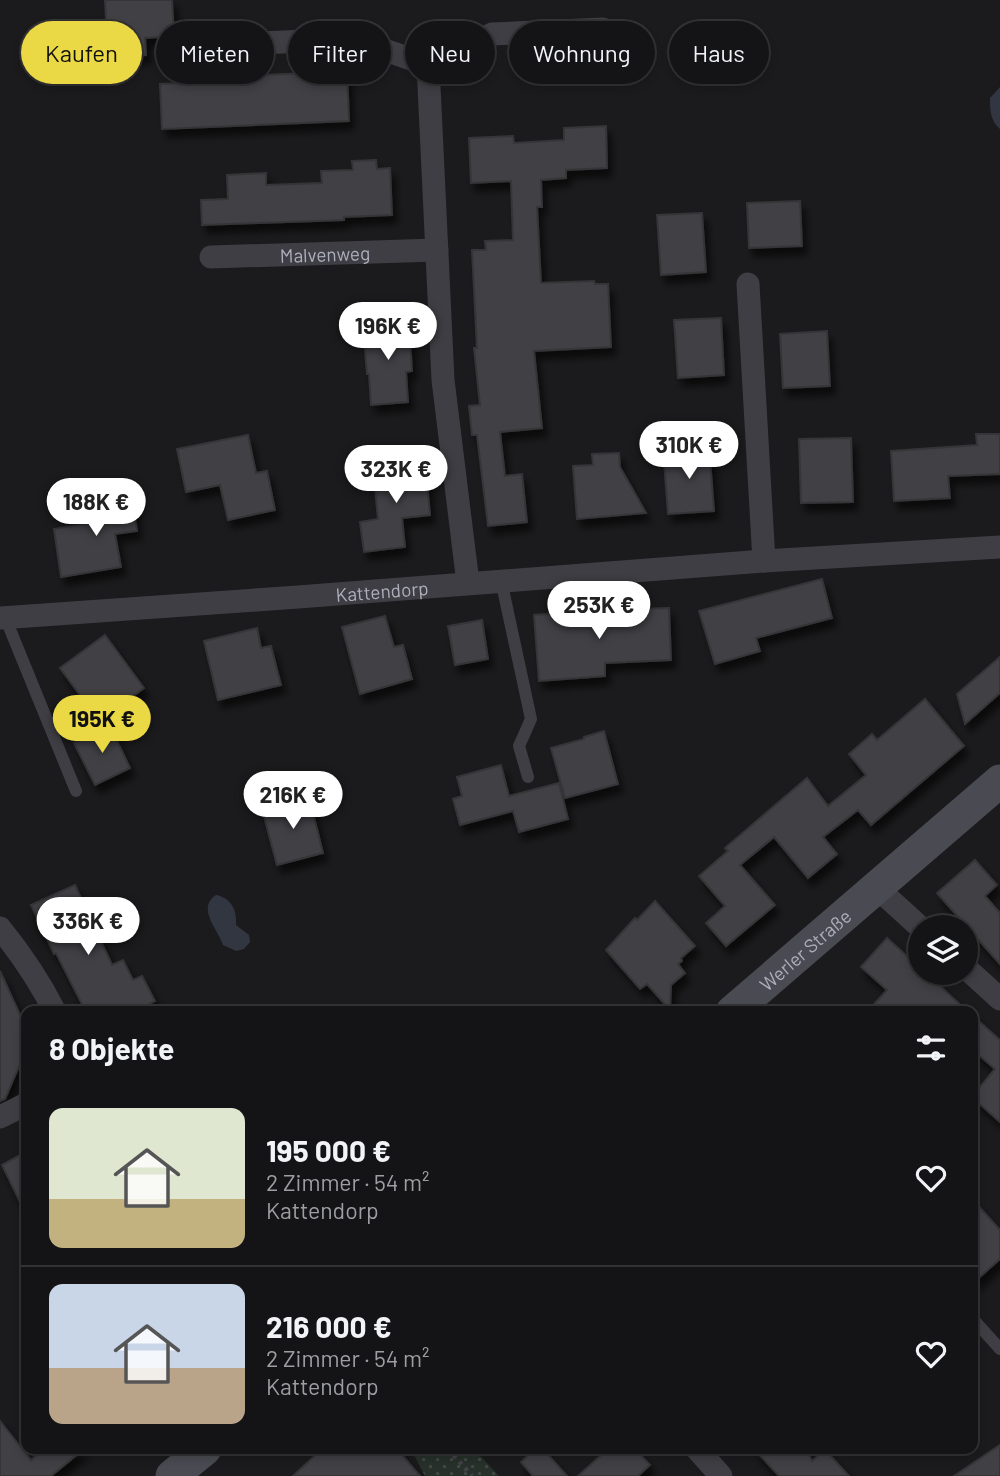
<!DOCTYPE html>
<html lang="de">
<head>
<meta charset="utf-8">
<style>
  :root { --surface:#141416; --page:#1d1d1f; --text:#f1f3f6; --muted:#9d9ea1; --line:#333335; --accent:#ebd845 }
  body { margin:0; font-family:Barlow,sans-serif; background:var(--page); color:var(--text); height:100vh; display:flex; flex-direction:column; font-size:26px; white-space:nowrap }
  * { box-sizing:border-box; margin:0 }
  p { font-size:23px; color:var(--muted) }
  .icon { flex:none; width:38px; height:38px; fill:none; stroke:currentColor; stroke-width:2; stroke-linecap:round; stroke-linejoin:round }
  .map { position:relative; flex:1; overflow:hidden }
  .drawer { position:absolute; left:21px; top:1006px; width:957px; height:448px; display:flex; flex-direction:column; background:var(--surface); border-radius:14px; box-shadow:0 4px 10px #0003,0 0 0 2px var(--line) }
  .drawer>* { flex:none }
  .top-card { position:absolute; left:21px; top:21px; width:959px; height:63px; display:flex; gap:14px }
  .controls { position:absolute; left:908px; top:915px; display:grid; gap:14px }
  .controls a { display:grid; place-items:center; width:70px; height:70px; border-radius:50%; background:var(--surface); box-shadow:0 4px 10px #0003,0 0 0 2px var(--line); font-size:35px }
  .price { position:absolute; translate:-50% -60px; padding:0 16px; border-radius:24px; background:#fff; color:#222; font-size:23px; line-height:46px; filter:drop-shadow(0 2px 4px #0008) }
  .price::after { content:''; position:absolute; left:50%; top:42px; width:21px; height:16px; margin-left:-10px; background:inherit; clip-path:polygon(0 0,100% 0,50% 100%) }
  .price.current { background:var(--accent); color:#111 }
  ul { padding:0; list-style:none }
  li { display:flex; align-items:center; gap:21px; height:175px; padding:0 28px }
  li+li { border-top:2px solid var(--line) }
  li span { display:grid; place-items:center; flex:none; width:196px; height:140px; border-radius:14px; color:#555 }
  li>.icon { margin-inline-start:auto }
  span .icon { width:84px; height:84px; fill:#fffc; stroke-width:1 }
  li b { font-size:30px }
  h2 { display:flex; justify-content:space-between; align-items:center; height:84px; padding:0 28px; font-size:30px }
  .pill { padding:0 24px; border-radius:32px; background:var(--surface); box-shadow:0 4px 10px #0003,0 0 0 2px var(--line); font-size:24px; line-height:63px }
  .pill.current { background:var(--accent); color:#111 }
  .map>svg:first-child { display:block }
  .park { fill:url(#park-dots) }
  .water { fill:#313641 }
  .building { fill:#414044; stroke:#363539; stroke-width:2; filter:url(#shadow) }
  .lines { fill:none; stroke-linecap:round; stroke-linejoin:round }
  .path { stroke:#424249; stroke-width:4.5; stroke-dasharray:3.5 5; stroke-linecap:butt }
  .lane { stroke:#3e3e44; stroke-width:12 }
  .street { stroke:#3e3e44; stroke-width:23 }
  .secondary { stroke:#4a4a52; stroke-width:33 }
  .labels { text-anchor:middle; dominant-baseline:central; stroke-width:6; stroke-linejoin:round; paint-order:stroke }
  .street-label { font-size:19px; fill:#aeafbc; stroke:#161618 }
</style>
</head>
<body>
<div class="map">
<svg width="1000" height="1476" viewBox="0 0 1000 1476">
  <defs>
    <pattern id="park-dots" width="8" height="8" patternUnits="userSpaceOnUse" patternTransform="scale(1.75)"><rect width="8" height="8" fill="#27302a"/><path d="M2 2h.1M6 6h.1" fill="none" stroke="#444b47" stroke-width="1.8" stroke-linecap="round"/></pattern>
    <filter id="shadow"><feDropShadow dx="4.5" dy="8" stdDeviation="3.5" flood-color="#0009"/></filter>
  </defs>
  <rect width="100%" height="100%" fill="#1b1b1d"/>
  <path class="park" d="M 411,1449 L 474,1449 L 499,1476 L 425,1476 Z"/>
  <path class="water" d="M 1000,87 L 1000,129 C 990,121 990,109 990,98 Z
    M 216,895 C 232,898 237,911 236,925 L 249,935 L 250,942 L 244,949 L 236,951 L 223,945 C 218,930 196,908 216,895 Z"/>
  <path class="building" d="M 105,0 L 172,0 L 174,36 L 145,38 L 146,55 L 111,57 L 110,40 L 107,40 Z
    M 347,71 L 349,121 L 162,129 L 160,84 L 245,80 L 244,76 Z
    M 606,126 L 607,168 L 566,170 L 566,178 L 541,180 L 542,207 L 537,207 L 541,283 L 594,281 L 595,284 L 608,284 L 611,347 L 534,351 L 542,428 L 500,432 L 505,476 L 522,474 L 527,522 L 488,526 L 477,435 L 472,435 L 469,406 L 480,405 L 474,348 L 477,348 L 472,250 L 486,250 L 485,241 L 513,240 L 511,181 L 471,183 L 469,138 L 513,136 L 514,143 L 564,140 L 564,128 Z
    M 376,160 L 377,169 L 390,168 L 392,215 L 344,217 L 344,220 L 202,225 L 201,200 L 228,199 L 227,175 L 266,173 L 266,185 L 322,183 L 321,171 L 353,170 L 352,161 Z
    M 800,201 L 802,246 L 749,248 L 747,203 Z
    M 702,213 L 706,272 L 661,275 L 657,215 Z
    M 721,318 L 724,375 L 678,378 L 674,320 Z
    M 409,323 L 412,371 L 406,372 L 408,402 L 371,405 L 369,374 L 367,374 L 363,326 Z
    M 827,331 L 830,386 L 783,388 L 780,334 Z
    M 976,434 L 1000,434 L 1000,474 L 948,476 L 950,498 L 894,501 L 891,451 L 977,445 Z
    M 248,435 L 256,473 L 267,471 L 275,510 L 228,520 L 220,485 L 186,492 L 177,449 Z
    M 851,438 L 853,502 L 801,503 L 799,439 Z
    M 705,443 L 706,459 L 710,459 L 714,511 L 668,514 L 664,461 L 677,460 L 675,445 Z
    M 619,453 L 620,467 L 646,513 L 577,519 L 573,466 L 593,465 L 592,454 Z
    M 425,462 L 430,515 L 402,518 L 405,547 L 364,552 L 360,522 L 378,519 L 373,468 Z
    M 130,490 L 137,531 L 115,534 L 121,567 L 61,577 L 54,529 L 104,521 L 100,495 Z
    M 822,579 L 832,618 L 756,638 L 760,651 L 715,664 L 699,611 Z
    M 669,608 L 671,660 L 605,663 L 605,676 L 539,681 L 534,615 L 600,610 Z
    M 385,616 L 394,647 L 403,645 L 412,679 L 360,694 L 342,627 Z
    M 482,620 L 488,659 L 455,665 L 448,626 Z
    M 257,628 L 261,648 L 271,646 L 281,685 L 218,700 L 204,641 Z
    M 105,635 L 144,688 L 99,721 L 60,668 Z
    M 1000,657 L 1000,693 L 965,724 L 957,694 Z
    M 925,699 L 964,746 L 871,825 L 858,810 L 823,837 L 837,854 L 808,878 L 774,837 L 740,865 L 775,905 L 726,946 L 706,923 L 725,906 L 699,876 L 728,851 L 725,848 L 807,778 L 828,806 L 866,775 L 849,754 L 872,734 L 877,740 Z
    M 110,726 L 130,768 L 95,785 L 74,743 Z
    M 604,731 L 618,784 L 565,798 L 551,748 L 584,739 L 584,737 Z
    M 501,765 L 509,796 L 559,783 L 568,819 L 519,832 L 513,811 L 460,825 L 453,799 L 462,796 L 457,777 Z
    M 309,797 L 323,853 L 277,865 L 262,809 Z
    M 975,860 L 997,885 L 985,896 L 1000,913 L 1000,964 L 937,893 Z
    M 75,885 L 112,965 L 123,960 L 133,980 L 142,976 L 155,1001 L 134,1012 L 86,1012 L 56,953 L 54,954 L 31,905 Z
    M 655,901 L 695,946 L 681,958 L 682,961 L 678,964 L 685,973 L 671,985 L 670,1010 L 647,984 L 640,989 L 606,950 L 635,918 L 637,920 Z
    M 887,938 L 920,968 L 920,973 L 926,973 L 968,1012 L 867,1012 L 887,990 L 861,967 Z
    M 0,971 L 26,1028 L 26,1065 L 20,1064 L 5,1099 L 0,1101 Z
    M 973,1016 L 1000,1040 L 1000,1122 L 973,1098 L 973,1095 L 995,1069 L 973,1050 Z
    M 26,1152 L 26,1214 L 2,1165 Z
    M 973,1200 L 1000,1230 L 1000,1259 L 973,1283 Z
    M 0,1421 L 31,1460 L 44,1449 L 84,1449 L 51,1476 L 0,1476 Z
    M 1000,1445 L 1000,1476 L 954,1476 Z
    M 322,1449 L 397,1449 L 420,1476 L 293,1476 Z
    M 535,1449 L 543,1449 L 567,1476 L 533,1476 L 521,1462 Z
    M 608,1449 L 635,1449 L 650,1465 L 638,1476 L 578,1476 Z
    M 754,1449 L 806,1449 L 812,1461 L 825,1450 L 849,1476 L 779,1476 Z"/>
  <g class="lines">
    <path class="path" d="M 448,1449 L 472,1476"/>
    <path class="lane" d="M 501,580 L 531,719 L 519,746 L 528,777
      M 5,617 L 76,791
      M 973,1319 L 1000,1349"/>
    <g class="street">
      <path d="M 215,45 L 353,39 L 428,65 L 492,34 L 603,29"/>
      <path d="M 428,65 L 443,380 L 468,583"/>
      <path id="s1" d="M 211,257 L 437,250"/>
      <path d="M 748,284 L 764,561"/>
      <path id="s2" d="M 0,618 L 298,597 L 764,561 L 1000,547"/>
      <path d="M 876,887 L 921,928"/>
      <path d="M 0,928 C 21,954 40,982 55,1012"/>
      <path d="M 966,968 L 1000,999"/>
      <path d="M 0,1117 L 26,1104"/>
      <path d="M 697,1449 L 721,1476"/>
    </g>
    <g class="secondary">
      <path id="s3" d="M 732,1012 L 1000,781"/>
      <path d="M 172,1476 L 205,1449"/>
    </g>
  </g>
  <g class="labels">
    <g class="street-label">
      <text stroke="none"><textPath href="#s1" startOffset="114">Malvenweg</textPath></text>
      <text stroke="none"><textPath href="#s2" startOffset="383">Kattendorp</textPath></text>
      <text stroke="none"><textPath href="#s3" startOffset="96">Werler Straße</textPath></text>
    </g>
  </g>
</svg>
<div class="controls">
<a><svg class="icon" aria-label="layers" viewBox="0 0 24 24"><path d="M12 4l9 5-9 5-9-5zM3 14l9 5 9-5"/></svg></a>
</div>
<b class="price" style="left:388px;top:362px">196K €</b>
<b class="price" style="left:689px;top:481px">310K €</b>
<b class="price" style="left:396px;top:505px">323K €</b>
<b class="price" style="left:96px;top:538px">188K €</b>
<b class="price" style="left:599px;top:641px">253K €</b>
<b class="price current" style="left:102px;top:755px">195K €</b>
<b class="price" style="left:293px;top:831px">216K €</b>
<b class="price" style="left:88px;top:957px">336K €</b>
<div class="top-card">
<a class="pill current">Kaufen</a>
<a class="pill">Mieten</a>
<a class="pill">Filter</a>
<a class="pill">Neu</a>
<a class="pill">Wohnung</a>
<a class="pill">Haus</a>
</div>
<section class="drawer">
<h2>8 Objekte<svg class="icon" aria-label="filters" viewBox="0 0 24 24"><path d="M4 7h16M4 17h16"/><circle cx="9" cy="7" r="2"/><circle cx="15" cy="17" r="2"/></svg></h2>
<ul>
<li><span style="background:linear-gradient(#dfe7d0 65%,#c2b280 0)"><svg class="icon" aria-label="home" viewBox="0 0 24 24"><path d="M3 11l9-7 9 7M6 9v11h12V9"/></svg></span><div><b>195 000 €</b><p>2 Zimmer · 54 m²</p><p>Kattendorp</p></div><svg class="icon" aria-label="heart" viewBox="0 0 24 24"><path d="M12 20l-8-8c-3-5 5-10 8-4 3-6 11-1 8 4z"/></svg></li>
<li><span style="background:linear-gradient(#c9d6e8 60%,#b9a48a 0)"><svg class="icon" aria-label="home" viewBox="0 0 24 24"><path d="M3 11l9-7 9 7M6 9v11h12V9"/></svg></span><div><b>216 000 €</b><p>2 Zimmer · 54 m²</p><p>Kattendorp</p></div><svg class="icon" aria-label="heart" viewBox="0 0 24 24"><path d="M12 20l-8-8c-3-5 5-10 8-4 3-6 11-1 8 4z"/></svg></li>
</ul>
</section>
</div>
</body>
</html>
